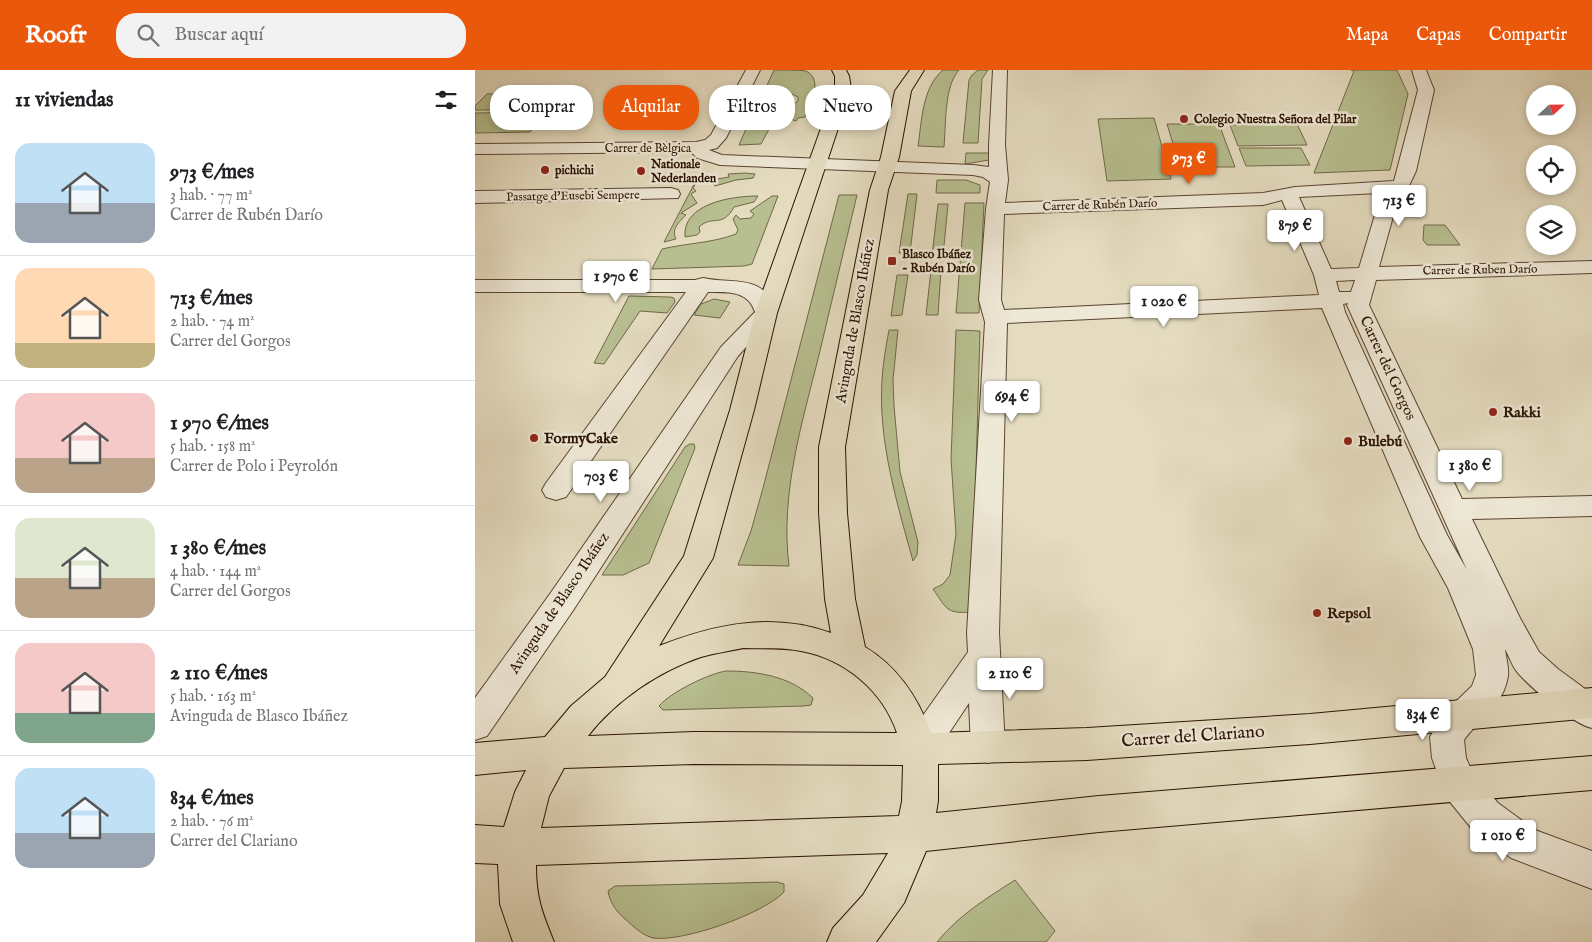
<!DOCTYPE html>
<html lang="es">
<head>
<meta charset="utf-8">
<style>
  :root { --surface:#fff; --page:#f2f2f2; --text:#202124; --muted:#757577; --line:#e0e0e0; --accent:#ea580c }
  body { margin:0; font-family:"IM FELL English",serif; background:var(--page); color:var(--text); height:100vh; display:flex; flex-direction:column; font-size:19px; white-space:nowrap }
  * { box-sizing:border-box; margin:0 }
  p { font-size:16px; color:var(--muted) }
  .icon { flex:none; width:28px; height:28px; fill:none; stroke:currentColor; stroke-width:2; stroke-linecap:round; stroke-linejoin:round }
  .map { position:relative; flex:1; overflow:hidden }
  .details { display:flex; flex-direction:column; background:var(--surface); width:475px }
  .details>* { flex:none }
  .banner { position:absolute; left:15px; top:15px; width:475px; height:45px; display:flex; gap:10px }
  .needle { width:32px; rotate:68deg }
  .tools { position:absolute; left:1051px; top:15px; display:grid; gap:10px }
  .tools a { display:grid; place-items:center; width:50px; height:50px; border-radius:50%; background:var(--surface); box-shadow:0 2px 8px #0003; font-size:25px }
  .price { position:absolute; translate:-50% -42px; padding:0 11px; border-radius:5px; background:#fff; color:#222; font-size:16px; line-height:32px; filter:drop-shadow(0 1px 2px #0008) }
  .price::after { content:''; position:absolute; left:50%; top:30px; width:15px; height:11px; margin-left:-8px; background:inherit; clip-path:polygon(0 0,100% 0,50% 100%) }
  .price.on { background:var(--accent); color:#fff }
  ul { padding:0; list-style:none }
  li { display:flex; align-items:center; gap:15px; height:125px; padding:0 15px }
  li+li { border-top:1px solid var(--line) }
  li span { display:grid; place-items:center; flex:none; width:140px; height:100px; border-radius:15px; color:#555 }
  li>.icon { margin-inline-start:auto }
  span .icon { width:60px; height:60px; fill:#fffc; stroke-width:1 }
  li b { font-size:21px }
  h2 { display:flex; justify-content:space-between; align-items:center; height:60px; padding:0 15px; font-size:21px }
  .tag { padding:0 18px; border-radius:20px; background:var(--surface); box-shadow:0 2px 8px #0003; font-size:18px; line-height:45px }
  .tag.on { background:var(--accent); color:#fff }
  header { display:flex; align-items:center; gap:30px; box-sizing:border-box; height:70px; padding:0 25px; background:var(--accent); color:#fff }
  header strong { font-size:24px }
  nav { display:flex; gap:28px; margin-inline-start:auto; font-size:18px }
  .search { width:350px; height:45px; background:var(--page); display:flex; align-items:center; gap:12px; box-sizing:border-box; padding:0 18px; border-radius:20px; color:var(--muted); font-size:19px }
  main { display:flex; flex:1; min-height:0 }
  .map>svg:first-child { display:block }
  .green { fill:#b7bf90; stroke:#706848 }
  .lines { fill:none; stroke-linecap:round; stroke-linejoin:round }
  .minor-casing { stroke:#594430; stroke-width:2 }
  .major-casing { stroke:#2a1200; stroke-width:2 }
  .minor { fill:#eee8d6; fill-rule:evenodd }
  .major { fill:#e5dcc0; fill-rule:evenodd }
  .poi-dot { fill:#8f2418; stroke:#eee8d6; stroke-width:2 }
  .labels { text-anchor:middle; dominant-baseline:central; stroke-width:5; stroke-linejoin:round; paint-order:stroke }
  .far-poi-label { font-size:12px; font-weight:bold; fill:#2a1200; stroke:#eee8d6; text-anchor:start }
  .far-street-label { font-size:12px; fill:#2a1200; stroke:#eee8d6 }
  .street-label { font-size:15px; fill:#2a1200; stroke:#eee8d6 }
  .poi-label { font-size:15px; font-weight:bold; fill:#2a1200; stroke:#eee8d6; text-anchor:start }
  .near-street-label { font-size:18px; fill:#2a1200; stroke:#eee8d6 }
</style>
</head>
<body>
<header>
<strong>Roofr</strong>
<div class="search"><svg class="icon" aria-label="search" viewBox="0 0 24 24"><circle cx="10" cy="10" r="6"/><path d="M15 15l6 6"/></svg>Buscar aquí</div>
<nav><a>Mapa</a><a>Capas</a><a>Compartir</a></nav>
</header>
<main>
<section class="details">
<h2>11 viviendas<svg class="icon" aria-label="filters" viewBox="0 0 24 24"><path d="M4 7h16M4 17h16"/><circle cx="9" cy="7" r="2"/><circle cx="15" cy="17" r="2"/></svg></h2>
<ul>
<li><span style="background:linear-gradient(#bfe0f5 60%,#9aa5b1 0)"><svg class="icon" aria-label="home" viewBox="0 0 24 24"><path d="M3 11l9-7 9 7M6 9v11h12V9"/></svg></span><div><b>973 €/mes</b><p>3 hab. · 77 m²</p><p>Carrer de Rubén Darío</p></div></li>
<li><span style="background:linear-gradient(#ffd9b3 75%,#c2b280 0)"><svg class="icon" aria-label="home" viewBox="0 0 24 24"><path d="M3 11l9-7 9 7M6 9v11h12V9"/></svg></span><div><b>713 €/mes</b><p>2 hab. · 74 m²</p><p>Carrer del Gorgos</p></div></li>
<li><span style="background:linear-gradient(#f6c9c9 65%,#b9a48a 0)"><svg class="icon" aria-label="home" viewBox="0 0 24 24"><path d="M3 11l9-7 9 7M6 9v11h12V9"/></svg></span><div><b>1 970 €/mes</b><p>5 hab. · 158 m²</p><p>Carrer de Polo i Peyrolón</p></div></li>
<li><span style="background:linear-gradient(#dfe7d0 60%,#b9a48a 0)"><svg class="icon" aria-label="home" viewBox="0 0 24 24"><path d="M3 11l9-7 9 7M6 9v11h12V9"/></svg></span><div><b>1 380 €/mes</b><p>4 hab. · 144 m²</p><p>Carrer del Gorgos</p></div></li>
<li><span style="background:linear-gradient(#f6c9c9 70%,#7fa58c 0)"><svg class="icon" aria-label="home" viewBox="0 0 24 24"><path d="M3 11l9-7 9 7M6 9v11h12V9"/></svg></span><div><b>2 110 €/mes</b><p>5 hab. · 163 m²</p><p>Avinguda de Blasco Ibáñez</p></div></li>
<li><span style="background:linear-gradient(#bfe0f5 65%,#9aa5b1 0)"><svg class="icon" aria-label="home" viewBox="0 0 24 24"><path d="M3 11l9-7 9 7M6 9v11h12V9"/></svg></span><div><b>834 €/mes</b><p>2 hab. · 76 m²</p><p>Carrer del Clariano</p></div></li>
</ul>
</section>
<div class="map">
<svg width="1117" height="872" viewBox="0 0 1117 872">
  <rect width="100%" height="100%" fill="#e5dcc0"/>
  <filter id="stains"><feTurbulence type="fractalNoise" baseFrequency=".004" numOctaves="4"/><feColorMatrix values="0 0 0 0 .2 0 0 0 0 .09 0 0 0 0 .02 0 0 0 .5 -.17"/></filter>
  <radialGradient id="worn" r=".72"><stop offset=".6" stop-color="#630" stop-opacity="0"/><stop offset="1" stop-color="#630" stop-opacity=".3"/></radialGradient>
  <path class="green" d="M 299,0 C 308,0 324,0 331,1 C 349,10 335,34 330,47 L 323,48 L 321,51 L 310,47 L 309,45 L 311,39 L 323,31 L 323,27 C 304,16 289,35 270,30 L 273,24 L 288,24 Z
    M 468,0 L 484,0 C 469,16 471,55 469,77 L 443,76 C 447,50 447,18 468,0 Z
    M 503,0 L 513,0 L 507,9 L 503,73 L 488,73 L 494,10 L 497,5 Z
    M 876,0 L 922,0 L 933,24 L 915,100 L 839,103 L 879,1 Z
    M 80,23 L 66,40 L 0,40 L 0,36 L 12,24 Z
    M 267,35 L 285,36 L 297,42 L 300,48 L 286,74 L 264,75 L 278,43 L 263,43 Z
    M 72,42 L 55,62 L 0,63 L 0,43 Z
    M 679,48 L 696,109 L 632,111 L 623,49 Z
    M 692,54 L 744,54 L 760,97 L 705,97 Z
    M 822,54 L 832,75 L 763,76 L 755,55 Z
    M 764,78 L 826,78 L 835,95 L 771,96 Z
    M 491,83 L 515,83 L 514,90 L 490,94 Z
    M 226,101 L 231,108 L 223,110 L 218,118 L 221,121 L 216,124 L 222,133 L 206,143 L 211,145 C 204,152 196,159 201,169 L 189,172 Z
    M 270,103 L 280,104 L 278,108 L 261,110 L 240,116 L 238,113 L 243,112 L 242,109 L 254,107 L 253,104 Z
    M 462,110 L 491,110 L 505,115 L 505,123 L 461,123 Z
    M 433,124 L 442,124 L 435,183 L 424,183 Z
    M 364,125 L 382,125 C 369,178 357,232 344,285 C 327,353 305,424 314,496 L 263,495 L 276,461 L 288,418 Z
    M 283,126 L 279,132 L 259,137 C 247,159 238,144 224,157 L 225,162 L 222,165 L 210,167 C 207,133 258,126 283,126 Z
    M 297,126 L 303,126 L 277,194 L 269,196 L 177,199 L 187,179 C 212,173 238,173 261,164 L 263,160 L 258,149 L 261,145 L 265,149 L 276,148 L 279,144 L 275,141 Z
    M 490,133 L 509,133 L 504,243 L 481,243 Z
    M 463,134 L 473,134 L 468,186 L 457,186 Z
    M 949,155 L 970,155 L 985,175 L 952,175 L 948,170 Z
    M 456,200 L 466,200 L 463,245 L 451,245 Z
    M 422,205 L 433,205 L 427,245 L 416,246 Z
    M 154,226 L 195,227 L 199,228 L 200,232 L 192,243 L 165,241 L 129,294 L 119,293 Z
    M 239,229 L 255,232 L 245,248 L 219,245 L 226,234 Z
    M 414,260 L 423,260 L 418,310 L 419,336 L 425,402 L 443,472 L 442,485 L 438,491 C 422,433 403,371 407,310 C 408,293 411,276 414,260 Z
    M 481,260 L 505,261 L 497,542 C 471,544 472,539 458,519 L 468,514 L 475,505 L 481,464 L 476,389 Z
    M 215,374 L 219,374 L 220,378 L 174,493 L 148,505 L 127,505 L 210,377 Z
    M 251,601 C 282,601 315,606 338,628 L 336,635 L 329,636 L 188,640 L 184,636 C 196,622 233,604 251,601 Z
    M 540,810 L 580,861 L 571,872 L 462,872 C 484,845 512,828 540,810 Z
    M 302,812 L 309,814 L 309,822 C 288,844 209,872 178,868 C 167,865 159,857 150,849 C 141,841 135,833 133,821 L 140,816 Z"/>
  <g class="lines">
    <defs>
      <path id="minor" d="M 271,0 L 285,0 L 251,68 L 242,78 L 234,80 L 247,85 L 498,95 L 514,97 L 514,75 L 518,0 L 532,0 L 530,75 L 533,110 L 530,133 L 788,123 L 820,117 L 919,111 L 943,20 L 937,0 L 951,0 L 959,20 L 941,101 L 932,120 L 922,122 L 924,125 L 904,197 L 1117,191 L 1117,203 L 901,210 L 894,235 L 987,429 L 1117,426 L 1117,446 L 997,449 L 1045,548 L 1064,582 L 1083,599 L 1117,624 L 1117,658 C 1099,655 1055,617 1043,603 C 1037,596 1034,586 1030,579 C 1031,587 1034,598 1033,606 C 1028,637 1005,647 989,670 L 991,688 L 998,704 L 1023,733 L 1060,760 L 1117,781 L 1117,819 L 1036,788 L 997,759 L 971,727 L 957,688 L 955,667 L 969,643 L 997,616 L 1001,605 L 998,579 L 973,518 L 945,467 L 847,238 L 532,253 L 524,563 L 530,677 L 525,688 L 513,693 L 501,688 L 496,677 L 494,633 L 456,690 L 444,695 L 432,690 L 427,679 L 432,668 L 493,582 L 492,563 L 510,252 L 504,230 L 511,139 L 515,112 L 508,107 L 498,105 L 245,95 L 222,88 L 216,82 L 0,84 L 0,74 L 221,72 L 230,70 L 236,65 ZM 904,123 L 906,125 L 884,198 L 856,199 L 824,127 ZM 807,130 L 839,205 L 844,225 L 529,240 L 526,230 L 529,144 L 788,135 ZM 880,210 L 876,222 L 864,222 L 861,211 ZM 873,233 L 872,235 L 992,500 L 972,465 L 870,242 L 868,234 Z
        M 196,118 L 203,120 L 205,124 L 203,128 L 0,133 L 0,121 Z
        M 228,208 C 259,215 289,202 302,243 L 263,286 L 99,539 L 12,666 L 0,670 L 0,628 L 77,521 L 246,277 L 280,242 C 273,220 252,222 233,222 L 91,427 L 81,430 L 71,427 L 67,420 L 71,413 L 211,222 L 0,222 L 0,210 L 220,210 Z"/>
      <path id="major" d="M 357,0 L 371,0 L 374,6 L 376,19 L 302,243 L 279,340 L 238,488 L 184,576 C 240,554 297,542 356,563 L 350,529 L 344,443 L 344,377 L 395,120 L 406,87 L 420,21 L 435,0 L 449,0 L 436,21 L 424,87 L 413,120 L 370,377 L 372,443 L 380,529 L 390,577 C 423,597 443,627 456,663 L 612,658 L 835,644 L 1117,618 L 1117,648 L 835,674 L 612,690 L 463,694 L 463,731 L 461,743 L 624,726 L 1117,686 L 1117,720 L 624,762 L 451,781 L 429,833 L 401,872 L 352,872 L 358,858 L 388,825 L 413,783 L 61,795 C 61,828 67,842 79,872 L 38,872 L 25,834 L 23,794 L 0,793 L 0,755 L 29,757 L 40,722 L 51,700 L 0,705 L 0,673 L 70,667 L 96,636 L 130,607 L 209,486 L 255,340 L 280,243 L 360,19 L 360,6 ZM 268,578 C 287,579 307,577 326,581 C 370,589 408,621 422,663 L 219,662 L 113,666 C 141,630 184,601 226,587 C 240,583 255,581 268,578 ZM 219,694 L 428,695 L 427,731 L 424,746 L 66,758 L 74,726 L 89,698 Z"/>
    </defs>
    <use href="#minor" class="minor-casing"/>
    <use href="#major" class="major-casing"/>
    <use href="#minor" class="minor"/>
    <use href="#major" class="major"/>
  </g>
  <g class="poi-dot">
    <circle cx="709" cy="49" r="5"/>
    <circle cx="70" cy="100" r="5"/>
    <circle cx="166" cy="101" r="5"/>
    <rect x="412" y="186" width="10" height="10" rx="2.5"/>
    <circle cx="1018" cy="342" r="5"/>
    <circle cx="59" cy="368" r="5"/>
    <circle cx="873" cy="371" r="5"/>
    <circle cx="842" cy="543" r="5"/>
  </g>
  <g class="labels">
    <g class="far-poi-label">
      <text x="719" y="49">Colegio Nuestra Señora del Pilar</text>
      <text x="176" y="94">Nationale<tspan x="176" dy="14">Nederlanden</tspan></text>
      <text x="80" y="100">pichichi</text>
      <text x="427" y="184">Blasco Ibáñez<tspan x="427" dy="14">- Rubén Darío</tspan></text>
    </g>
    <g class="far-street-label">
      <text x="173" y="78">Carrer de Bèlgica</text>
      <text transform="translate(98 126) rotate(-1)">Passatge d'Eusebi Sempere</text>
      <text transform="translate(625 135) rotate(-2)">Carrer de Rubén Darío</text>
      <text transform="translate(1005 200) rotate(-1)">Carrer de Ruben Darío</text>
    </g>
    <g class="street-label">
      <text transform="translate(380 251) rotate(-80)">Avinguda de Blasco Ibáñez</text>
      <text transform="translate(913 298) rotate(65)">Carrer del Gorgos</text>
      <text transform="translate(84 533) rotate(-56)">Avinguda de Blasco Ibáñez</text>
    </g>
    <g class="poi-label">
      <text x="1028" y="342">Rakki</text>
      <text x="69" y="368">FormyCake</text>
      <text x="883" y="371">Bulebú</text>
      <text x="852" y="543">Repsol</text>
    </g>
    <g class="near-street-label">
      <text transform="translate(718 667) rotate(-4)">Carrer del Clariano</text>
    </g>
  </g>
  <rect width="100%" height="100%" filter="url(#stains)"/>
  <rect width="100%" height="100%" fill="url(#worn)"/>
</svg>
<div class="tools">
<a><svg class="needle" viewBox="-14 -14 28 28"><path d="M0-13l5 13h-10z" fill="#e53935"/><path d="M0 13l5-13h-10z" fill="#757577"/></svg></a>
<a><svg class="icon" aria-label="locate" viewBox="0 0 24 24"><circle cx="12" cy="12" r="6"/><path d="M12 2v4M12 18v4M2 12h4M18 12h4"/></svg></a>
<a><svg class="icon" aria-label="layers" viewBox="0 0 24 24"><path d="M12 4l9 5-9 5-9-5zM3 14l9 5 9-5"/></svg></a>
</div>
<b class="price on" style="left:714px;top:115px">973 €</b>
<b class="price" style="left:924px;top:157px">713 €</b>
<b class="price" style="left:820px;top:182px">879 €</b>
<b class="price" style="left:141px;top:233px">1 970 €</b>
<b class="price" style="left:689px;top:258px">1 020 €</b>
<b class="price" style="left:537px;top:353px">694 €</b>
<b class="price" style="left:995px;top:422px">1 380 €</b>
<b class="price" style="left:126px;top:433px">703 €</b>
<b class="price" style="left:535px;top:630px">2 110 €</b>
<b class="price" style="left:948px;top:671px">834 €</b>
<b class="price" style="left:1028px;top:792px">1 010 €</b>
<div class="banner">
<a class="tag">Comprar</a>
<a class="tag on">Alquilar</a>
<a class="tag">Filtros</a>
<a class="tag">Nuevo</a>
</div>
</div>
</main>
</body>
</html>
